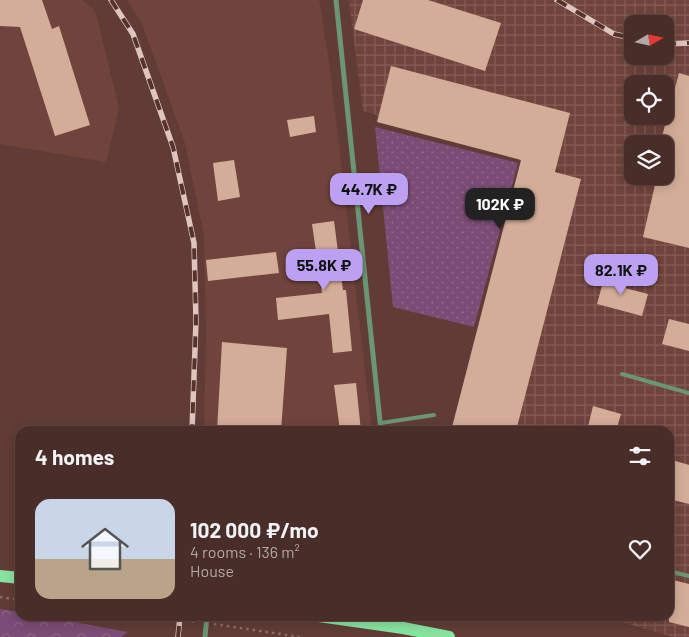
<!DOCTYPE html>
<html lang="en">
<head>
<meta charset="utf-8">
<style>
  :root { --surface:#492d28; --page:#533934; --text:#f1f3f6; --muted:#b1a8a8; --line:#614945; --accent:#bca0f2 }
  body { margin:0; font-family:Barlow,sans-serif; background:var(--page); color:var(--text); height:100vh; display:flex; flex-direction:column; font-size:19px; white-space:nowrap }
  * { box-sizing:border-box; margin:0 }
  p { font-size:16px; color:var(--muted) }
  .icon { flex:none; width:28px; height:28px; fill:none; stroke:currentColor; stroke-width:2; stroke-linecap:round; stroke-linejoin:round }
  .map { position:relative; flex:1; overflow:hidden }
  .side { position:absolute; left:15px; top:426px; width:659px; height:195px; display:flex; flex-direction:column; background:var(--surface); border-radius:15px; box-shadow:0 2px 12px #0003,0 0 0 1px var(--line) }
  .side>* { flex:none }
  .needle { width:32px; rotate:81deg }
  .fabs { position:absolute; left:624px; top:15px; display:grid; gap:10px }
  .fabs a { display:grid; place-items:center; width:50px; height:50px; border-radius:10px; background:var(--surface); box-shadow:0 2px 12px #0003,0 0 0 1px var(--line); font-size:25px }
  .price { position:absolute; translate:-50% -42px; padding:0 11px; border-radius:10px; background:var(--accent); color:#111; font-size:16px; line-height:32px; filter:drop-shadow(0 1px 2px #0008) }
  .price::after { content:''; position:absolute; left:50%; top:30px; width:15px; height:11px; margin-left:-8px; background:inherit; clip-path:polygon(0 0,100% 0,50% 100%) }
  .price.current { background:#222; color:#fff }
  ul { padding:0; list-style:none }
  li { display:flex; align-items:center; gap:15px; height:125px; padding:0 20px }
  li+li { border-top:1px solid var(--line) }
  li span { display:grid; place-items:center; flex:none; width:140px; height:100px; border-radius:15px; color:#555 }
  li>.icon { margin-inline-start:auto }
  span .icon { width:60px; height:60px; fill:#fffc; stroke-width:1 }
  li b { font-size:21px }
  h2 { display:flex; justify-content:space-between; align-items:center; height:60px; padding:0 20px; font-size:21px }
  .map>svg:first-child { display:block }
  .built { fill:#70443c }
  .industrial { fill:url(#industrial-grid); fill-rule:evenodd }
  .grass { fill:url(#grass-dots) }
  .forest { fill:url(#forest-crowns) }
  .building { fill:#d3ad98 }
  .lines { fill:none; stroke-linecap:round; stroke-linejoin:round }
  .path { stroke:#8d6d67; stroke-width:2.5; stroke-dasharray:2.5 4; stroke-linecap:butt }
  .service { stroke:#6b9675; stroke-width:4 }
  .minor { stroke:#6b9675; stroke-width:5 }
  .primary { stroke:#88e39f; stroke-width:12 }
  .rail-casing { stroke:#dec5c0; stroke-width:5.5 }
  .rail { stroke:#55322b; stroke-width:4; stroke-dasharray:11; stroke-linecap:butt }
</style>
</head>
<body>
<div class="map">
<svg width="689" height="637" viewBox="0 0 689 637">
  <defs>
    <pattern id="industrial-grid" width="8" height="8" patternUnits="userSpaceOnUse" patternTransform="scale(1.25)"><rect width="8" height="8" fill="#70443c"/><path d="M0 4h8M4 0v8" fill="none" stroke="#855e57"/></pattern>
    <pattern id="grass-dots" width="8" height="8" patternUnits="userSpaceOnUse" patternTransform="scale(1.25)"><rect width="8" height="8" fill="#7b4c76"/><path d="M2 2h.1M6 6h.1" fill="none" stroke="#8e6589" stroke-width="1.8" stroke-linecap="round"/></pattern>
    <pattern id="forest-crowns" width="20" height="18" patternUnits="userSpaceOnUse" patternTransform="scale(1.25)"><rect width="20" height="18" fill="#7b4c76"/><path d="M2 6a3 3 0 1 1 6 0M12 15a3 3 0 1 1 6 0" fill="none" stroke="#8e6589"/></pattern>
  </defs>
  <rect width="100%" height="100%" fill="#613c36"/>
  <path class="built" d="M 0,0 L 82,0 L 95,10 L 119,108 L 106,162 L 0,144 Z
    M 127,0 L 319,0 L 330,68 L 372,431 L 204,431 L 206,334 L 204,236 L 185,143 L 142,24 Z"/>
  <path class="industrial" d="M 349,0 L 689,0 L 689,637 L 674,637 L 600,616 L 669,616 L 669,431 L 499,431 L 560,170 L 363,111 ZM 632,24 L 665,24 L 665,56 L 632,56 ZM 632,84 L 665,84 L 665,116 L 632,116 ZM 632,144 L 665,144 L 665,176 L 632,176 Z"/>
  <path class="grass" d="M 375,127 L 518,163 L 474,327 L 393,307 Z"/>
  <path class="forest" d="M 0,609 L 20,612 L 20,616 L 42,616 L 128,632 L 121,637 L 0,637 Z"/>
  <path class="building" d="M 0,0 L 42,0 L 52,29 L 59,26 L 90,125 L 55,136 L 20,27 L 0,26 Z
    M 363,0 L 428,0 L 501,23 L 485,71 L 354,29 Z
    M 391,66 L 570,113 L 555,172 L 581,179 L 516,431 L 451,431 L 521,160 L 377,122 Z
    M 679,73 L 689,76 L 689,248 L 643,237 L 657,176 L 665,176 L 665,144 L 660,144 Z
    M 314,116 L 316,132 L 290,137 L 287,120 Z
    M 234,160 L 240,197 L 218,201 L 213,163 Z
    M 334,221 L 343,290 L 346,290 L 352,351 L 333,353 L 329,314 L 278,320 L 276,298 L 322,293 L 312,224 Z
    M 276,252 L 279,273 L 208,281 L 206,260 Z
    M 606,271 L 624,276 L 621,287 L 648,294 L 642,316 L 597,304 Z
    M 669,319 L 689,324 L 689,351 L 662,344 Z
    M 222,342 L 287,348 L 281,431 L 217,431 Z
    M 356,383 L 361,431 L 340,431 L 334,385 Z
    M 593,406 L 621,414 L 616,431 L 587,431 Z
    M 669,459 L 689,465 L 689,504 L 669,499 Z
    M 669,579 L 689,584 L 689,627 L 669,622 Z"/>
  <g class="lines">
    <path class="path" d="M 0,597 L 20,600
      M 153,616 L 197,622
      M 214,624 L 300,637"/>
    <path class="service" d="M 622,374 L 689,393
      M 381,423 L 434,415
      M 669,571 L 689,576"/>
    <path class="minor" d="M 336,0 L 381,431
      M 402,616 L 403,628
      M 205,637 L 207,616"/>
    <path class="primary" d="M 0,576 L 20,578
      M 319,616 L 403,628 L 449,637"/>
    <defs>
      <path id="rail" d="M 111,0 L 133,34 L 173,147 L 194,243 L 196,321 L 192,431
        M 557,0 L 614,34 L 632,38
        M 665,44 L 689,43
        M 178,637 L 180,616"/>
    </defs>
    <use href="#rail" class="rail-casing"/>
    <use href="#rail" class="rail"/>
  </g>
</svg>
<div class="fabs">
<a><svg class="needle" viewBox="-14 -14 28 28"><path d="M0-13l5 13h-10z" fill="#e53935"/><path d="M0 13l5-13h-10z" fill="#b1a8a8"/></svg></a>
<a><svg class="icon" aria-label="locate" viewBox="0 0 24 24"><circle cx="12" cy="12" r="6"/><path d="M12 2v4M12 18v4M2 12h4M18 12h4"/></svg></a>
<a><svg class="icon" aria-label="layers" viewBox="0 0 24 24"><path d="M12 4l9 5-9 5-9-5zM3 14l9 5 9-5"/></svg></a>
</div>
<b class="price" style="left:369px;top:215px">44.7K ₽</b>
<b class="price current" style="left:500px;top:230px">102K ₽</b>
<b class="price" style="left:324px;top:291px">55.8K ₽</b>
<b class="price" style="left:621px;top:296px">82.1K ₽</b>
<section class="side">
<h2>4 homes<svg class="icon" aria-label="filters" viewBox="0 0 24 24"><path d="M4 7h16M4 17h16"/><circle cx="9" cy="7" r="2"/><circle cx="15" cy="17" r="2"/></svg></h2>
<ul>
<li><span style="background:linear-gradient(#c9d6e8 60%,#b9a48a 0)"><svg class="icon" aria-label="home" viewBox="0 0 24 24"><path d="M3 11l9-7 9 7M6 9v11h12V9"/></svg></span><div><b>102 000 ₽/mo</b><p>4 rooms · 136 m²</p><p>House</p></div><svg class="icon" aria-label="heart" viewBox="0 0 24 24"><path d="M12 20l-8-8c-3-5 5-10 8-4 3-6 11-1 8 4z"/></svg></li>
</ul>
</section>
</div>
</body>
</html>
